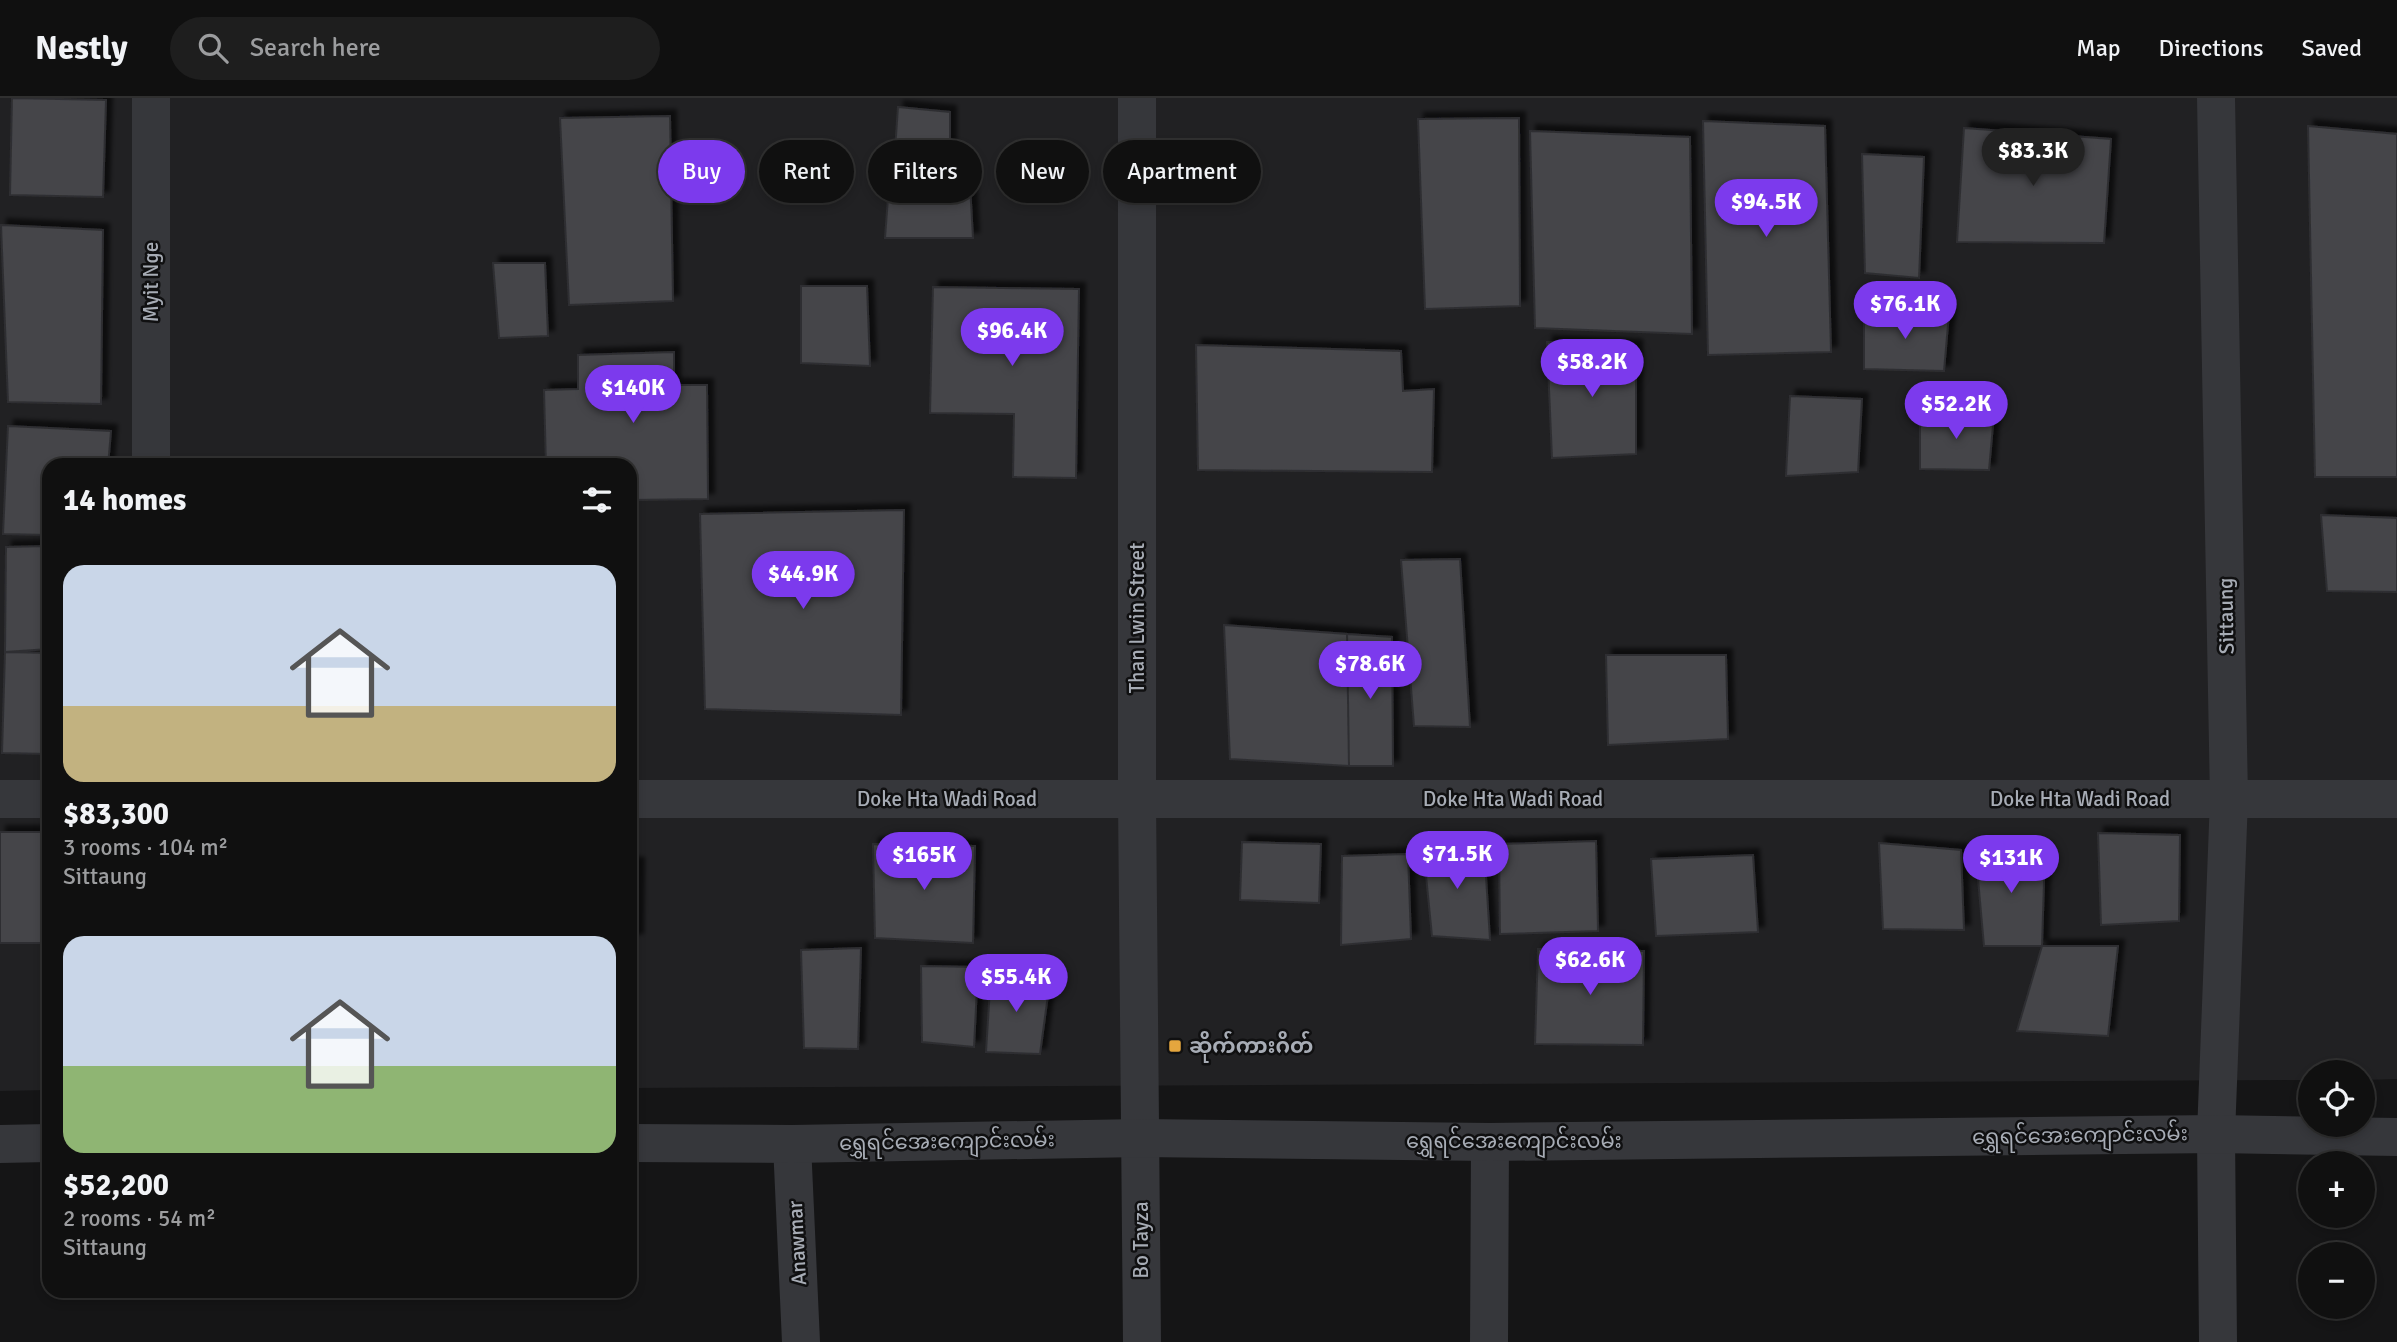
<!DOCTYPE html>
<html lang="en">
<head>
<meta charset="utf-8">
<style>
  :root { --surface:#101010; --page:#1e1e1e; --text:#f1f3f6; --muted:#9c9d9f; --line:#303030; --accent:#7c3aed }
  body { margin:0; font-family:Signika,"Noto Sans Myanmar",sans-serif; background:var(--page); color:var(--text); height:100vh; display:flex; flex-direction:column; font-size:26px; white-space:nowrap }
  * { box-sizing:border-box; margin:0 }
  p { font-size:23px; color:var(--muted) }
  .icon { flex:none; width:38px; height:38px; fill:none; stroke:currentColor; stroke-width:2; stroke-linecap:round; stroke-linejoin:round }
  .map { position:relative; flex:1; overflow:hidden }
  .details { position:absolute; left:42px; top:360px; width:595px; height:840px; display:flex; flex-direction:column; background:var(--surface); border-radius:21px; box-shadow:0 4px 10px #0003,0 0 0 2px var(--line) }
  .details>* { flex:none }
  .banner { position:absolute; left:658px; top:42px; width:665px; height:63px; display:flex; gap:14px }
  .fabs { position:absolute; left:2298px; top:962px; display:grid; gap:14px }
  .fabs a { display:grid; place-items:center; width:77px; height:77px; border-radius:50%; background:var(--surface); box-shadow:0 4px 10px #0003,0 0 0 2px var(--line); font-size:35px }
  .price { position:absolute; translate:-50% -60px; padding:0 16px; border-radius:24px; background:var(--accent); color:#fff; font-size:23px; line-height:46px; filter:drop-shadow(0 2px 4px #0008) }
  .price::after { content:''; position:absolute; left:50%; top:42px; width:21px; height:16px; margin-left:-10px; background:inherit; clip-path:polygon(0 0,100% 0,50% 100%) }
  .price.active { background:#222; color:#fff }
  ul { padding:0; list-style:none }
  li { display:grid; align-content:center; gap:14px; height:371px; padding:0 21px }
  li span { display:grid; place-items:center; height:217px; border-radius:21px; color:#555 }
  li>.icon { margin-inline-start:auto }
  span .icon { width:126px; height:126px; fill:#fffc; stroke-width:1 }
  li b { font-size:30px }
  h2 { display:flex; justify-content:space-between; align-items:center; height:84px; padding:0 21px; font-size:30px }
  .chip { padding:0 24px; border-radius:32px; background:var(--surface); box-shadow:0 4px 10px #0003,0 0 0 2px var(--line); font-size:24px; line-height:63px }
  .chip.active { background:var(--accent); color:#fff }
  header { display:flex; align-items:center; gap:42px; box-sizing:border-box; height:98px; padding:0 35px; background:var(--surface); border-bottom:2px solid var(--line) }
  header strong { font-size:33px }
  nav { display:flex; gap:38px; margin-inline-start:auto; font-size:24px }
  .search { width:490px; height:63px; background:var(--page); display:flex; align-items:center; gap:18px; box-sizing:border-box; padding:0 24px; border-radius:38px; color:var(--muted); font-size:26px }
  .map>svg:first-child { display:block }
  .built { fill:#212123 }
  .building { fill:#444549; stroke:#2f2f32; stroke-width:2; filter:url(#shadow) }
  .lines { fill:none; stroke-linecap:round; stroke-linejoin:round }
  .minor { stroke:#36373b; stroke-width:38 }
  .tertiary { stroke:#36373b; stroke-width:38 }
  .poi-dot { fill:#e5a63e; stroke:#101011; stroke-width:2.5 }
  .labels { text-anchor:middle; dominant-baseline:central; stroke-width:5; stroke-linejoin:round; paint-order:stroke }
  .street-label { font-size:21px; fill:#a7acb5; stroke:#101011 }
  .poi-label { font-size:21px; font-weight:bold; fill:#a7acb5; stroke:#101011; text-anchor:start }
</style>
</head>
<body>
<header>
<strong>Nestly</strong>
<div class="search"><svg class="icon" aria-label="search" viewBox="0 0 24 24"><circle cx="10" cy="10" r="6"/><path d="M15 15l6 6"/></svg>Search here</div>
<nav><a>Map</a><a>Directions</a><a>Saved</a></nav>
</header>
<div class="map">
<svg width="2397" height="1244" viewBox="0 0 2397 1244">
  <defs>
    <filter id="shadow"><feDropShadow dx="6" dy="-6" stdDeviation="2" flood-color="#0009"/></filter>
  </defs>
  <rect width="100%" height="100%" fill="#151516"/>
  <path class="built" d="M 0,0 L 2397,0 L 2397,981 L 2363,982 L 2362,975 L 2310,975 L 2310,982 L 630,990 L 630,368 L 49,368 L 49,992 L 0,993 Z"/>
  <path class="building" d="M 12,0 L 106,2 L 103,99 L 10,97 Z
    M 898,9 L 950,14 L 950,52 L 895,52 Z
    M 670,18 L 673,203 L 569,207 L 560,20 Z
    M 1519,20 L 1520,208 L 1425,211 L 1418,21 Z
    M 1703,23 L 1825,28 L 1831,254 L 1708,257 Z
    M 2308,28 L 2397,36 L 2397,379 L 2315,379 Z
    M 1964,30 L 2111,41 L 2104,145 L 1957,144 Z
    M 1530,33 L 1690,39 L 1692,236 L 1535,230 Z
    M 1862,56 L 1924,59 L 1919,180 L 1865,175 Z
    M 889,87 L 970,87 L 973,140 L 885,140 Z
    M 1,127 L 103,132 L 101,306 L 8,304 Z
    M 493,165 L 545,165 L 548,238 L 499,240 Z
    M 801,188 L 867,188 L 870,268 L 801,265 Z
    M 933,189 L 1079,191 L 1076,380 L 1013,379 L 1014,316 L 930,315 Z
    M 1864,213 L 1949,215 L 1944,273 L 1864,271 Z
    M 1547,244 L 1636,248 L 1636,356 L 1552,360 Z
    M 1196,247 L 1401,253 L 1403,293 L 1434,291 L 1432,374 L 1198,372 Z
    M 674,254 L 674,287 L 707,287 L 708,401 L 630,402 L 630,368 L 546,368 L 544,292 L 578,291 L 578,257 Z
    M 1790,298 L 1862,301 L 1858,374 L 1786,378 Z
    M 1920,313 L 1994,316 L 1989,372 L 1920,371 Z
    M 8,328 L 111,333 L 108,368 L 49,368 L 49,437 L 3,436 Z
    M 904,412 L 901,617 L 705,611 L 700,416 Z
    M 2321,417 L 2397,420 L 2397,494 L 2327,493 Z
    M 49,448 L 49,551 L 5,554 L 6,449 Z
    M 1460,461 L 1470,629 L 1414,628 L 1401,462 Z
    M 1224,527 L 1347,536 L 1349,668 L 1230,661 Z
    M 1347,536 L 1392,539 L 1393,668 L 1349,668 Z
    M 5,554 L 49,555 L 49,656 L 2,655 Z
    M 1606,557 L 1726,557 L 1728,641 L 1608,647 Z
    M 0,734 L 49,734 L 49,845 L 0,845 Z
    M 2098,735 L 2180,737 L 2179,823 L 2101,827 Z
    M 1596,743 L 1598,833 L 1500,836 L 1499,746 Z
    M 1242,744 L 1321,746 L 1319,805 L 1240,802 Z
    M 1879,745 L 1961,752 L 1964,832 L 1883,831 Z
    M 873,746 L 975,748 L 973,845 L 875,840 Z
    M 1423,747 L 1484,747 L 1490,842 L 1432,838 Z
    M 1975,747 L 2045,751 L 2042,848 L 1984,848 Z
    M 1408,756 L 1411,841 L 1341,847 L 1342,758 Z
    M 1753,757 L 1758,834 L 1656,838 L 1651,761 Z
    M 630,765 L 638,766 L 637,841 L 630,842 Z
    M 2042,848 L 2118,848 L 2108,938 L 2017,933 Z
    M 861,850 L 858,951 L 804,950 L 801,852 Z
    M 1538,851 L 1644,853 L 1643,947 L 1535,946 Z
    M 921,868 L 978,869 L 974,949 L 922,944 Z
    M 991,874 L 1050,882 L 1040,956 L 986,954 Z"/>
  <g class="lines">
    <path class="minor" d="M 1137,0 L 1137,701 L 1142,1244
      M 2216,0 L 2229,701 L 2216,1036 L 2218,1244
      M 151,368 L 151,0
      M 0,701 L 49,701
      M 630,701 L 2397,701
      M 792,1046 L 801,1244
      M 1489,1244 L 1490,1044"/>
    <path class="tertiary" d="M 630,1045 L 792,1046 L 1141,1040 L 1490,1044 L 2216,1036 L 2397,1039
      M 0,1046 L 49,1045"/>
  </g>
  <rect class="poi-dot" x="1168" y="941" width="14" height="14" rx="3.5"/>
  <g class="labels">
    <g class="street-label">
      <text transform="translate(151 184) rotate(-90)">Myit Nge</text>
      <text transform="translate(2226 518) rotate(-91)">Sittaung</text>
      <text transform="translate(1137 520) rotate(-90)">Than Lwin Street</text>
      <text x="947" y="701">Doke Hta Wadi Road</text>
      <text x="1513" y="701">Doke Hta Wadi Road</text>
      <text x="2080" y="701">Doke Hta Wadi Road</text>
      <text transform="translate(2080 1037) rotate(-1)">ရွှေရင်အေးကျောင်းလမ်း</text>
      <text transform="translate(947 1043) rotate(-1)">ရွှေရင်အေးကျောင်းလမ်း</text>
      <text x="1514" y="1043">ရွှေရင်အေးကျောင်းလမ်း</text>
      <text transform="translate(1141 1142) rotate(-90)">Bo Tayza</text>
      <text transform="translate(797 1145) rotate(-93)">Anawmar</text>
    </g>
    <g class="poi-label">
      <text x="1189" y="948">ဆိုက်ကားဂိတ်</text>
    </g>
  </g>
</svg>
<div class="fabs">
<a><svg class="icon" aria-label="locate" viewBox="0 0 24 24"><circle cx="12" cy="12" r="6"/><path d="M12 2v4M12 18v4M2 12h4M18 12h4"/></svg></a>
<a>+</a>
<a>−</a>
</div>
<b class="price active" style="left:2033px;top:90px">$83.3K</b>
<b class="price" style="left:1766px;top:141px">$94.5K</b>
<b class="price" style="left:1905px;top:243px">$76.1K</b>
<b class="price" style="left:1012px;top:270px">$96.4K</b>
<b class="price" style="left:1592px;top:301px">$58.2K</b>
<b class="price" style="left:633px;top:327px">$140K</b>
<b class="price" style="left:1956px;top:343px">$52.2K</b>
<b class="price" style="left:803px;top:513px">$44.9K</b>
<b class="price" style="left:1370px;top:603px">$78.6K</b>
<b class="price" style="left:1457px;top:793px">$71.5K</b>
<b class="price" style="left:924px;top:794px">$165K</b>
<b class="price" style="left:2011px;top:797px">$131K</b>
<b class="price" style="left:1590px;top:899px">$62.6K</b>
<b class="price" style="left:1016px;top:916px">$55.4K</b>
<div class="banner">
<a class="chip active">Buy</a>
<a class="chip">Rent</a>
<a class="chip">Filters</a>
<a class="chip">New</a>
<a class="chip">Apartment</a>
</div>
<section class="details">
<h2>14 homes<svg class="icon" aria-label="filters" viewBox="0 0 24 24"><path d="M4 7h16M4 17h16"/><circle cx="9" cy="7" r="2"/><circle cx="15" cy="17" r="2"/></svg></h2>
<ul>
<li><span style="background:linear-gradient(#c9d6e8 65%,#c2b280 0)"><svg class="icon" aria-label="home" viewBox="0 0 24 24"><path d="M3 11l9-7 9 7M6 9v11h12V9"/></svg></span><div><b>$83,300</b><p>3 rooms · 104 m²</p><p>Sittaung</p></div></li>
<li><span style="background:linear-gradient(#c9d6e8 60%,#8fb573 0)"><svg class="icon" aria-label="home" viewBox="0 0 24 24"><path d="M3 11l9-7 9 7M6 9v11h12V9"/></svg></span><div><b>$52,200</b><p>2 rooms · 54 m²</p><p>Sittaung</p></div></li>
</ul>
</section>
</div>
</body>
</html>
